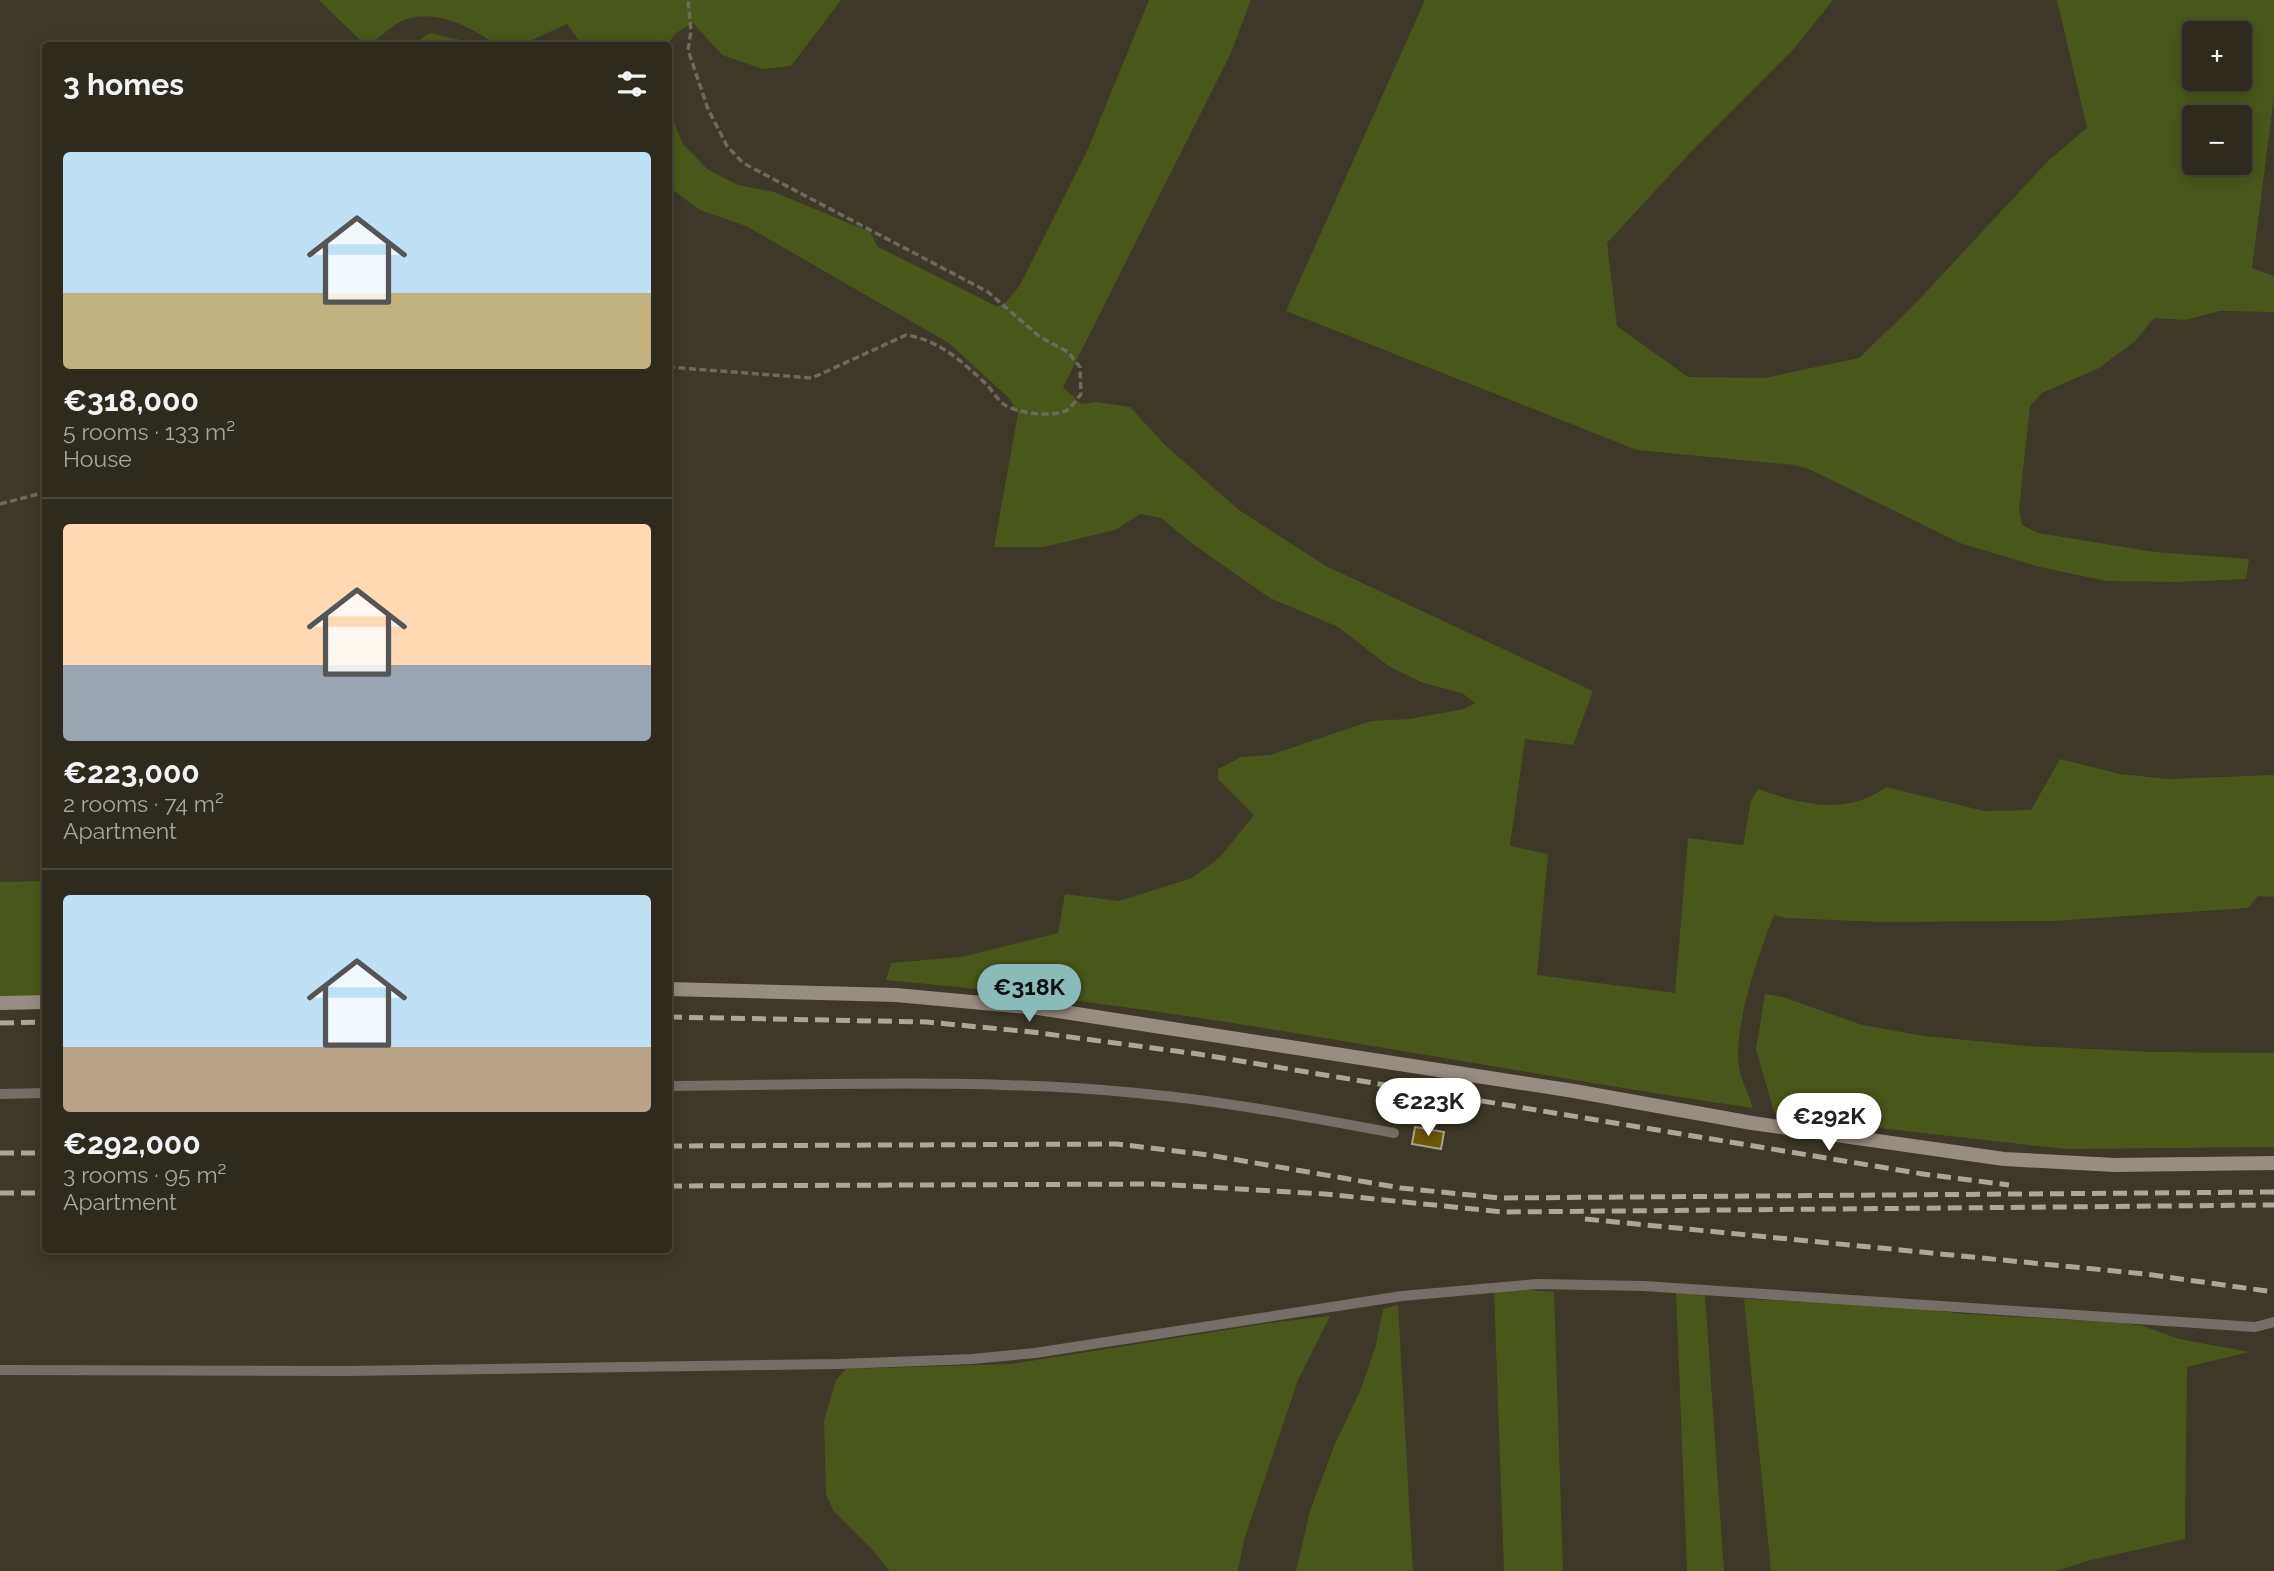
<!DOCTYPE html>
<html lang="en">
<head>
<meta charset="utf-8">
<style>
  :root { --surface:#2e2a1d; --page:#363226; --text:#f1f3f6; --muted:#a7a7a4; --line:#49463b; --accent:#8bbbb9 }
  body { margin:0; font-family:Raleway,sans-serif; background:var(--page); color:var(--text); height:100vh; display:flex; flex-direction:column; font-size:26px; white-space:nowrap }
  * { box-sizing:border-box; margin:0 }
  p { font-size:23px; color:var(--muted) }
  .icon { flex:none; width:38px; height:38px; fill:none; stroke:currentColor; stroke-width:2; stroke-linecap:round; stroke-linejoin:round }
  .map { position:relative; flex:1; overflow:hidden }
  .panel { position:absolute; left:42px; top:42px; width:630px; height:1211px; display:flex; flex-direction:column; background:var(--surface); border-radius:7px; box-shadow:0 4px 18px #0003,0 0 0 2px var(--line) }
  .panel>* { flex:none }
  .buttons { position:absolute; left:2182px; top:21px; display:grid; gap:14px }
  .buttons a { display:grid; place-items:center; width:70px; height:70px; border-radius:7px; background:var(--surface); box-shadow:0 4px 18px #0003,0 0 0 2px var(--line); font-size:35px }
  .price { position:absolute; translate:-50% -60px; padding:0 16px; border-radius:24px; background:#fff; color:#222; font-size:23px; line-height:46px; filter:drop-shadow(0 2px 4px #0008) }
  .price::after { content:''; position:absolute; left:50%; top:42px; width:21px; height:16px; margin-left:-10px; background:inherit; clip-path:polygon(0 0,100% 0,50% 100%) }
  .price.current { background:var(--accent); color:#111 }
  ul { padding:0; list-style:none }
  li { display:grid; align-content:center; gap:14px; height:371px; padding:0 21px }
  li+li { border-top:2px solid var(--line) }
  li span { display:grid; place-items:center; height:217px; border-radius:7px; color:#555 }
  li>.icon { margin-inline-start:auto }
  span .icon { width:126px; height:126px; fill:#fffc; stroke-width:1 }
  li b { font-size:30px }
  h2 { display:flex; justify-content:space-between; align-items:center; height:84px; padding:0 21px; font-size:30px }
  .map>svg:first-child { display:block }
  .green { fill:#49581a; fill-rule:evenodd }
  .building { fill:#6d5903; stroke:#a8a28f; stroke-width:2 }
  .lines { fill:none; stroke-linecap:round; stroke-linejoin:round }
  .path { stroke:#6e6a5b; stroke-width:3.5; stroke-dasharray:7 3.5; stroke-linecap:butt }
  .lane { stroke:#756f68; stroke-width:10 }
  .secondary { stroke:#978d83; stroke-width:14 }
  .rail { stroke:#aba79b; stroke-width:5; stroke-dasharray:14 7; stroke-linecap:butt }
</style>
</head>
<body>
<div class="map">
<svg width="2274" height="1571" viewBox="0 0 2274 1571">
  <rect width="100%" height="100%" fill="#3d3827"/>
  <path class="green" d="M 319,0 L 841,0 L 791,66 L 763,69 L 722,55 L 693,23 L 676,33 L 667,45 L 582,45 L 567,24 L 528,42 L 527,45 L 484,46 L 489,40 C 466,24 430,8 402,21 C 388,27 379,41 365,45 Z
    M 1149,0 L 1251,0 L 1230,55 L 1063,387 L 1081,404 L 1097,402 L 1130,407 L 1165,445 L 1239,510 L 1326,566 L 1593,691 L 1573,745 L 1525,739 L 1510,846 L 1548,854 L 1537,975 L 1675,993 L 1688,838 L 1743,845 L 1751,801 L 1758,789 C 1800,804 1848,816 1886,787 L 1984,811 L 2031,810 L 2060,759 L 2120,774 L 2169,779 L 2274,775 L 2274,897 L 2258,896 L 2248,908 L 2052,921 L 1881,922 L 1786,918 L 1774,915 C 1759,953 1733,1027 1739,1067 C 1741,1080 1749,1095 1753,1108 C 1525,1075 1299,1029 1071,1000 C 1010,992 948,986 886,980 L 891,963 L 961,957 L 1058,933 L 1065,894 L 1119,901 L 1192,878 L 1220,857 L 1254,815 L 1218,779 L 1218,769 L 1241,757 L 1270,755 L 1371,721 L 1409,719 L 1464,709 L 1475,703 L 1462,693 L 1423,683 L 1390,667 L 1338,627 L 1270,598 L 1197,547 L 1161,518 L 1140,514 L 1115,530 L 1044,547 L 994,547 L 1018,413 L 1010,399 L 949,343 L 746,226 L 700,210 L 669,187 L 669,109 L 683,144 L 707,169 L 738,185 L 774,192 L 870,232 L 878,247 L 998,307 L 1006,302 L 1020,285 L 1088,149 Z
    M 1425,0 L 1833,0 L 1793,50 L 1690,153 L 1607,243 L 1617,326 L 1688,377 L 1764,378 L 1859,358 L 1913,306 L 2048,161 L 2087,128 L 2057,0 L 2274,0 L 2274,97 L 2252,268 L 2274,276 L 2274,312 L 2220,311 L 2185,320 L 2154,318 L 2135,341 L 2099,368 L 2042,393 L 2030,406 L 2019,508 L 2022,525 L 2038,533 L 2155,552 L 2249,559 L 2246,579 L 2177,582 L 2106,581 L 2040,567 L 1960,543 L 1809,469 L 1794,465 L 1637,450 L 1286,311 ZM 2194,33 L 2240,33 L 2240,79 L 2194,79 ZM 2194,117 L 2240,117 L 2240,163 L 2194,163 Z
    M 430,33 L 482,45 L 412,45 Z
    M 45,881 L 45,995 L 0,996 L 0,882 Z
    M 1765,994 L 1783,997 L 1862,1025 L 1924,1036 L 2029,1046 L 2153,1052 L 2274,1053 L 2274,1147 L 2066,1149 L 1843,1124 L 1774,1112 L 1756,1049 Z
    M 1525,1290 L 1554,1292 L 1563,1571 L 1504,1571 L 1494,1292 Z
    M 1676,1293 L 1705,1295 L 1724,1571 L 1687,1571 Z
    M 1744,1299 L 1891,1305 L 1964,1314 L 2123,1323 L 2143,1326 L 2179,1339 L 2249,1352 L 2187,1367 L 2185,1539 L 2087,1561 L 2057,1571 L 1771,1571 Z
    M 1398,1305 L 1413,1571 L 1296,1571 L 1310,1511 L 1334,1446 L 1361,1389 L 1376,1345 L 1383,1309 Z
    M 1330,1316 L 1298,1380 L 1244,1540 L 1238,1571 L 890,1571 L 870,1547 L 834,1512 L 826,1494 L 824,1421 L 836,1380 L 846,1369 L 1012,1364 L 1277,1322 Z"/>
  <path class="building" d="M 1415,1127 L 1444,1132 L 1441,1149 L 1412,1144 Z"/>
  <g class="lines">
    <path class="path" d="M 668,367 L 812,378 L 906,335 C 939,340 963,362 987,385 C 993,391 998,401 1005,405 C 1016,413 1055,418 1067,410 C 1072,407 1077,399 1081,394 L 1080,367 L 1068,352 L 1040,337 L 988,292 L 743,163 L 727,146 L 708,109 L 688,50 L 691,31 L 688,0
      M 0,504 L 46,492"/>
    <path class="lane" d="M 668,1086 C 824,1085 981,1078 1137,1093 C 1223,1101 1308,1117 1394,1133
      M 0,1094 L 46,1093
      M 0,1370 L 346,1371 L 839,1364 L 972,1359 L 1035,1353 L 1402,1296 L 1537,1284 L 1644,1286 L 2255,1327 L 2274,1322"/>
    <path class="secondary" d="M 668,989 L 896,995 L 1038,1008 L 1574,1091 L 1752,1123 L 2004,1159 L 2115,1165 L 2274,1163
      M 0,1003 L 46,1002"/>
    <path class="rail" d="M 668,1017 L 927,1022 L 1032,1032 L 1198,1054 L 1923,1174 L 2009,1185
      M 0,1023 L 46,1022
      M 668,1146 L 1117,1144 L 1209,1155 L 1401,1188 L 1500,1198 L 2274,1192
      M 0,1153 L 46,1153
      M 668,1186 L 1156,1184 L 1325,1194 L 1503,1212 L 2274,1205
      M 0,1193 L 46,1193
      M 1585,1219 L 2145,1274 L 2274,1292"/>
  </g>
</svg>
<div class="buttons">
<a>+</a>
<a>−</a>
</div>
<b class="price current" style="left:1029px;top:1024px">€318K</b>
<b class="price" style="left:1428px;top:1138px">€223K</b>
<b class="price" style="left:1829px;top:1153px">€292K</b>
<section class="panel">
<h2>3 homes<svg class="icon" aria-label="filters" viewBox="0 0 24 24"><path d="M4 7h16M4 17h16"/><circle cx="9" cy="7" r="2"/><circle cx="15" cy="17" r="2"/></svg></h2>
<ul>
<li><span style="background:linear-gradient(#bfe0f5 65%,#c2b280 0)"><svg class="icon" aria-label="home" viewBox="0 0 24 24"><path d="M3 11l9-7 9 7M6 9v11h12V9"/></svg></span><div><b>€318,000</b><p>5 rooms · 133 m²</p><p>House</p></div></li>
<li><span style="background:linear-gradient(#ffd9b3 65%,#9aa5b1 0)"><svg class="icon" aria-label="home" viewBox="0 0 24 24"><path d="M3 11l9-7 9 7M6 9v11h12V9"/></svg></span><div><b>€223,000</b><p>2 rooms · 74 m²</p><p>Apartment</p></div></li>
<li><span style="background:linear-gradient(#bfe0f5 70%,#b9a48a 0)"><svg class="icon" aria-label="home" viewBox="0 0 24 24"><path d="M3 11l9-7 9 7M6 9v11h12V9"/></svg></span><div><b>€292,000</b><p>3 rooms · 95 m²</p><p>Apartment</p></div></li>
</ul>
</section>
</div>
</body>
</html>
